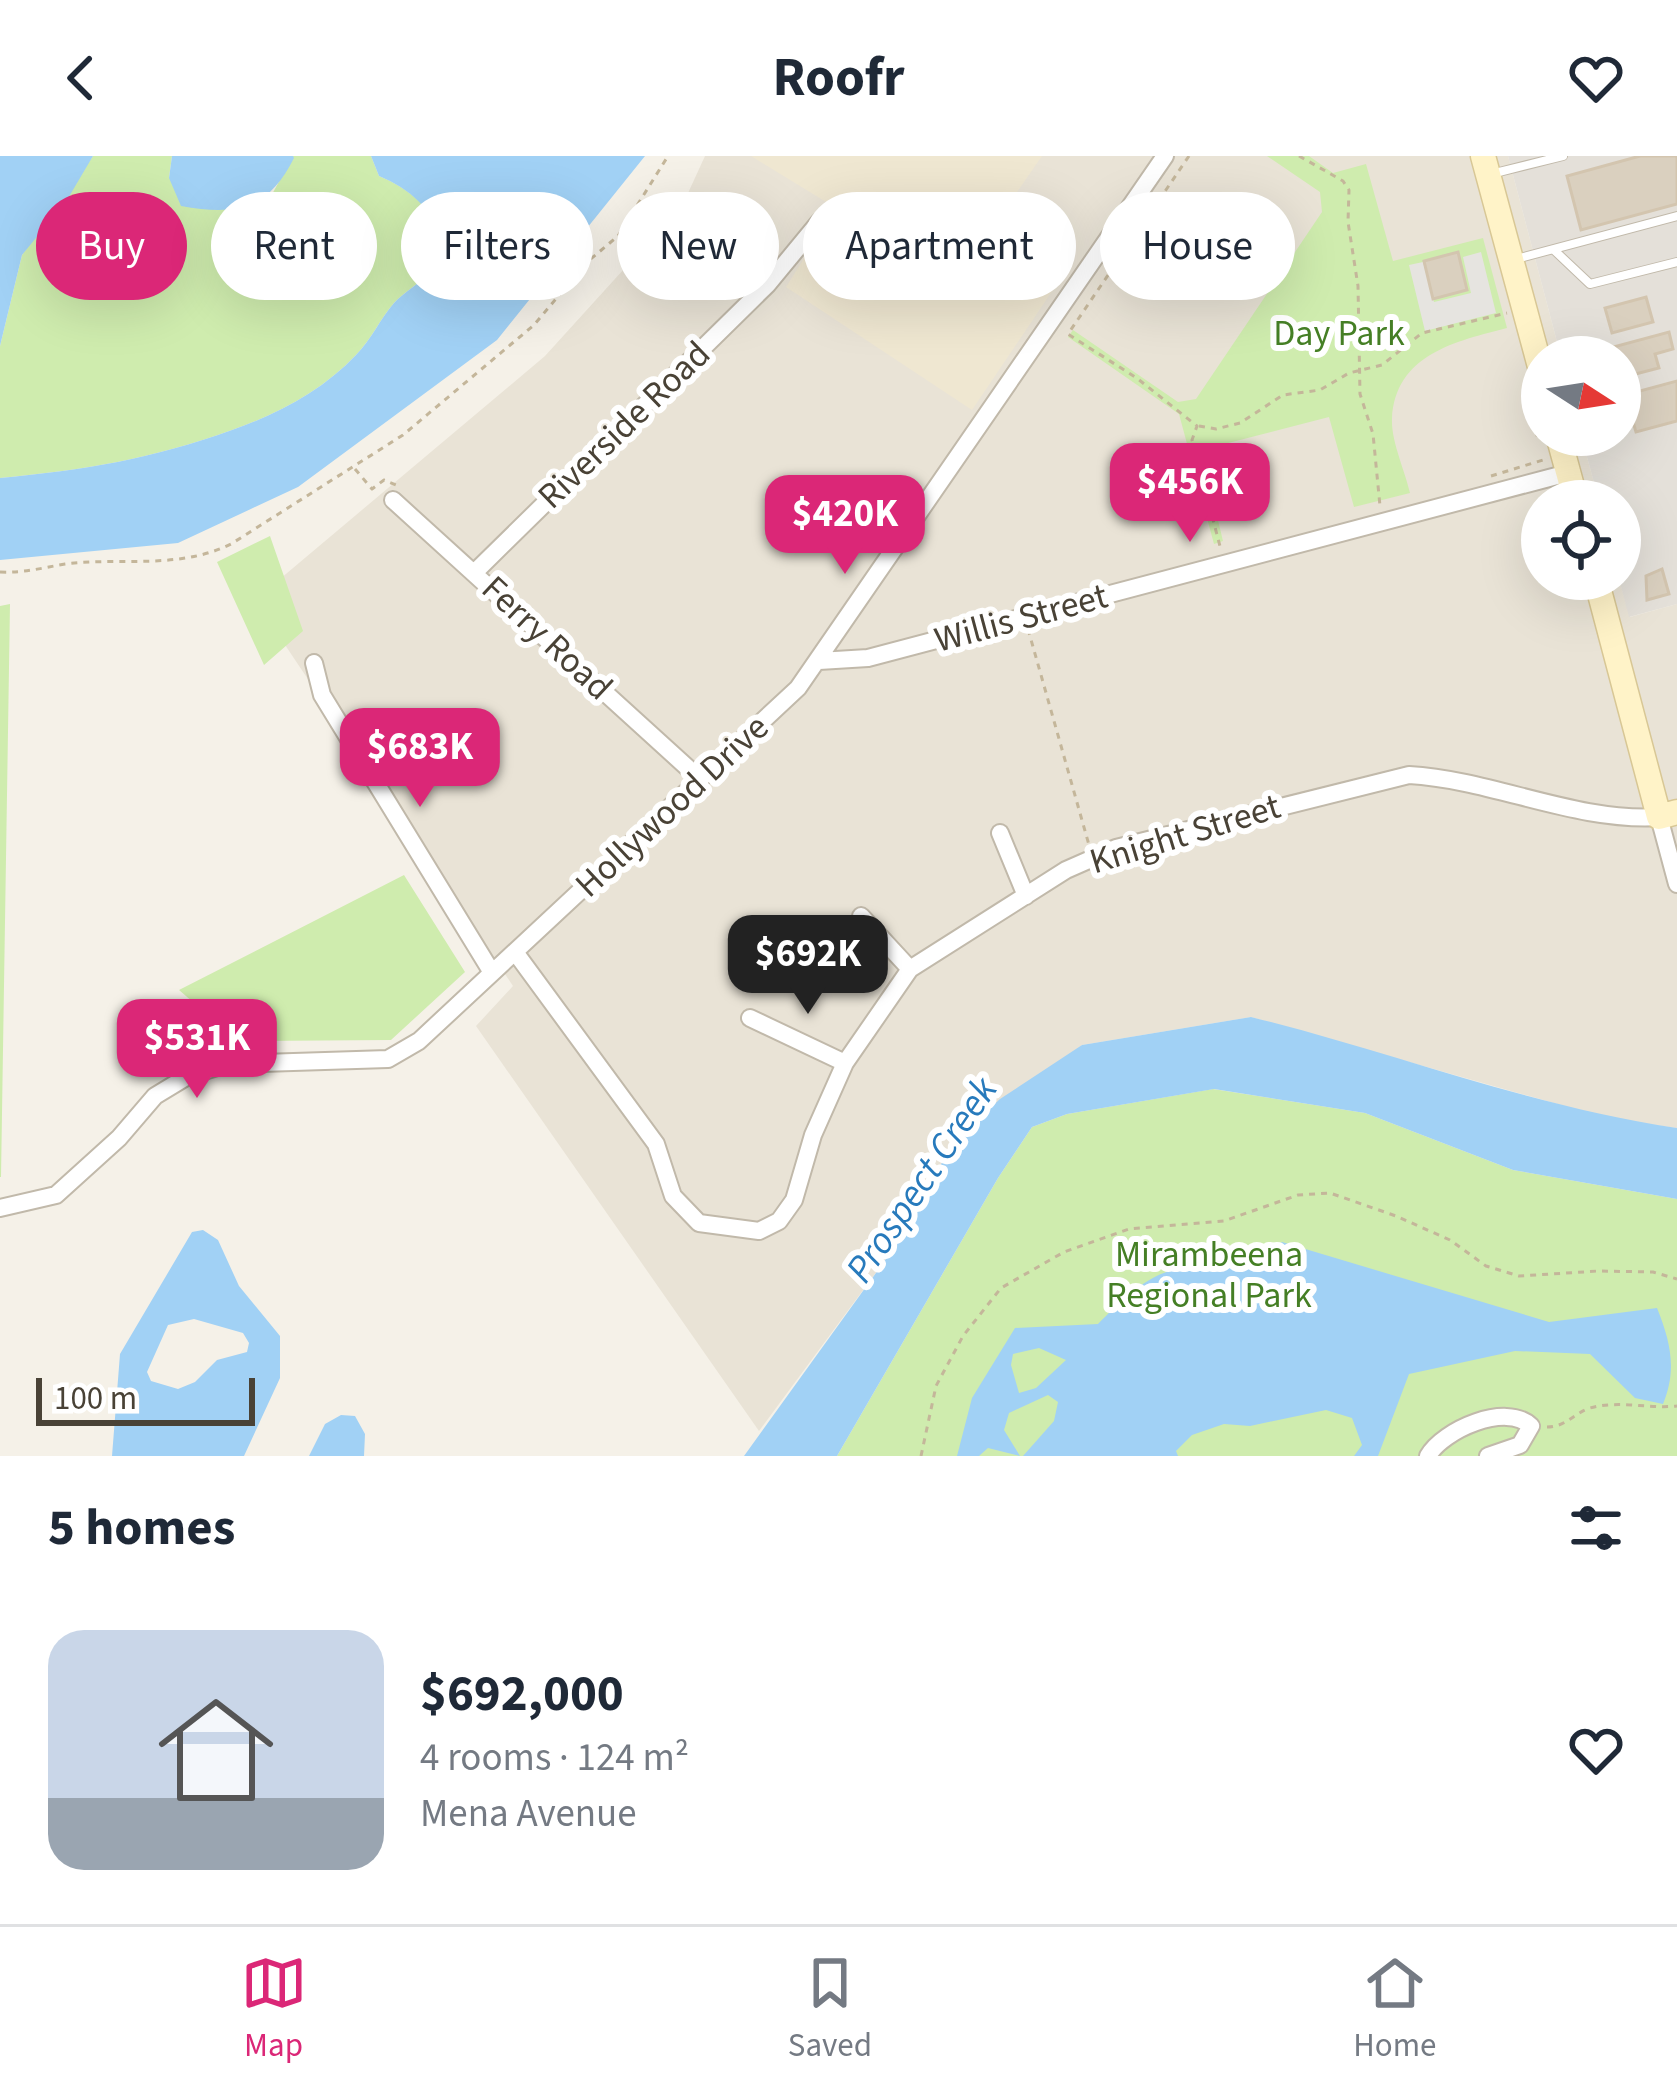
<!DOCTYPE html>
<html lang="en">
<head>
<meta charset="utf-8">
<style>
  :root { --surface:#fff; --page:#f2f2f3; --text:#1f2937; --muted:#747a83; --line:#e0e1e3; --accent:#db2777 }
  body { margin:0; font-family:"Source Sans 3",sans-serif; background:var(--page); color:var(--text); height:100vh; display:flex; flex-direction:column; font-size:45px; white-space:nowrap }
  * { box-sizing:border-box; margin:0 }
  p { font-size:39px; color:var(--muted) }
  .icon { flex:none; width:66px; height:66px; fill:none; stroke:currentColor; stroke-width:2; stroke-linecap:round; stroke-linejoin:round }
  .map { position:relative; height:1300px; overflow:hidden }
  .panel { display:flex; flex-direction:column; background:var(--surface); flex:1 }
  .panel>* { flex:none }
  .guide { position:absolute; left:36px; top:36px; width:1605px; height:108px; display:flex; gap:24px }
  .needle { width:78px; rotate:102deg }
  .controls { position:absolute; left:1521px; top:180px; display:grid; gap:24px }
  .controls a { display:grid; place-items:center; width:120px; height:120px; border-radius:50%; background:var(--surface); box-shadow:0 12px 48px #0002; font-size:60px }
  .scale { position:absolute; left:36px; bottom:30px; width:219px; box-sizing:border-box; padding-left:12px; border:6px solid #494236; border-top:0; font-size:33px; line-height:42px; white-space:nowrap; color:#494236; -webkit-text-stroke:9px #fff; paint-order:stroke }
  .price { position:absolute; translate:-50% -102px; padding:0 27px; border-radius:24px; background:var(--accent); color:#fff; font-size:39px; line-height:78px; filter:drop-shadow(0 3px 6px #0008) }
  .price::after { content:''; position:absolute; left:50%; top:72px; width:36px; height:27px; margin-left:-18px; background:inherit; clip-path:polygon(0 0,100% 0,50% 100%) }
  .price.current { background:#222; color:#fff }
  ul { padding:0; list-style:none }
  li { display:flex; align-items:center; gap:36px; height:300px; padding:0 48px }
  li span { display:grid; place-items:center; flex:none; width:336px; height:240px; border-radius:36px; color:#555 }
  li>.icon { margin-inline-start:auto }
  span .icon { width:144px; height:144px; fill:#fffc; stroke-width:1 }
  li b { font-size:51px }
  h2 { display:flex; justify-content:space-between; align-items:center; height:144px; padding:0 48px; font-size:51px }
  .chip { padding:0 42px; border-radius:54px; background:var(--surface); box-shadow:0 12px 48px #0002; font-size:42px; line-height:108px }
  .chip.current { background:var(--accent); color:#fff }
  header { display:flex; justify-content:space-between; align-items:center; height:156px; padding:0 48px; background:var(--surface); font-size:54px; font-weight:700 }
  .menu { display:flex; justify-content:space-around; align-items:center; height:168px; border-top:3px solid var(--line); background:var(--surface); font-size:33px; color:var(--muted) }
  .menu a { display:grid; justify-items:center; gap:6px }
  .menu .current { color:var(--accent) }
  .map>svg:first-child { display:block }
  .residential { fill:#e9e3d6 }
  .industrial { fill:#e4e0d9 }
  .education { fill:#efe7d1 }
  .green { fill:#cfecae }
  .parking { fill:#e6e4e0 }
  .water { fill:#a1d1f5; fill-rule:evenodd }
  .building { fill:#dad0bf; stroke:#d3c5af; stroke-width:3 }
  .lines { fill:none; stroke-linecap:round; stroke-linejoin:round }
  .lane-casing { stroke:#c1b9aa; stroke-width:10 }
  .street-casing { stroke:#c1b9aa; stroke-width:20 }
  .secondary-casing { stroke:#d8c795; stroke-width:27 }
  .path { stroke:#c4b69a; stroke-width:3; stroke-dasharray:6 6; stroke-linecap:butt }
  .lane { stroke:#fff; stroke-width:8 }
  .street { stroke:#fff; stroke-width:16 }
  .secondary { stroke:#fff3c8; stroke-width:24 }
  .labels { text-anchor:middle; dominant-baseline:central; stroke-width:12; stroke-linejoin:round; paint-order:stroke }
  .park-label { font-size:36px; fill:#457f25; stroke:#fff }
  .street-label { font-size:36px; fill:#494236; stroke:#fff }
  .water-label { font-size:39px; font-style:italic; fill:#277abc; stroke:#fff }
</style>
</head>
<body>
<header><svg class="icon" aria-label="back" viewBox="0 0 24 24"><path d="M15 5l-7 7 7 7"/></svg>Roofr<svg class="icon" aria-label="heart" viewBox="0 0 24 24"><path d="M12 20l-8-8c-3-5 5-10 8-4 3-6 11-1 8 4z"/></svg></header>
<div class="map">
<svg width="1677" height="1300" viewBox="0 0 1677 1300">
  <rect width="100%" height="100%" fill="#f5f1e8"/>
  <path class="residential" d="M 705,0 L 1508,0 L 1561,201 L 1542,201 L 1542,279 L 1581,279 L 1599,345 L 1542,345 L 1542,423 L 1619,423 L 1630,461 L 1677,448 L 1677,972 L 1610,963 L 1251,861 L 1082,889 L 955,986 L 886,1103 L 759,1275 L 476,870 L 513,830 L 255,444 L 545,200 L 683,48 Z"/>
  <path class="industrial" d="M 1508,0 L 1677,0 L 1677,448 L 1629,461 L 1619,423 L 1620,345 L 1599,345 L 1581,279 L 1620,279 L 1620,201 L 1561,201 Z"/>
  <path class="education" d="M 751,0 L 1042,0 L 995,68 L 1065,116 L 972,254 L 786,131 L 836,52 Z"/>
  <path class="green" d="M 93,0 L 172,0 L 169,22 L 270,42 L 293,0 L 371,0 L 379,20 C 419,36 457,72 427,117 C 420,128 404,136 394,147 C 380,163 371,184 356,199 C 323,234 278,258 232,274 C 152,303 84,314 0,322 L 0,190 L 22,99 Z
    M 1267,0 L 1309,0 L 1333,17 L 1366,8 L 1393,105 L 1483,82 L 1507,172 C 1457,185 1395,198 1392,263 C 1391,285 1405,315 1410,337 L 1354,351 L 1329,261 L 1201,294 L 1223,385 L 1214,388 L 1179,258 L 1068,181 L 1073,174 L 1178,246 L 1196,243 L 1322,56 L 1320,36 Z
    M 270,380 L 303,475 L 264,509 L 217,406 Z
    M 10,448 L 1,1021 L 0,1021 L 0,450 Z
    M 404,719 L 465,816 L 391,884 L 238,885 L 179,834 Z
    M 1213,933 L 1365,957 L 1513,1014 L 1677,1043 L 1677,1300 L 837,1300 L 998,1022 L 1032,971 L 1067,958 Z"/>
  <path class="parking" d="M 1481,96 L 1496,157 L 1425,175 L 1409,109 L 1423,106 L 1434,146 L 1471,137 L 1463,101 Z"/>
  <path class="water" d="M 0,0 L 93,0 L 67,44 L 22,99 L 0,190 Z
    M 172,0 L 293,0 L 294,2 C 268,54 236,60 181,50 L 169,22 Z
    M 371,0 L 645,0 L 497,184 L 298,331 L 178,387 L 0,404 L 0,322 C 84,314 152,303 232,274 C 278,258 323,234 356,199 C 371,184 380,163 394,147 C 404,136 420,128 427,117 C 457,72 418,36 379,20 Z
    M 1251,861 C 1393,896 1532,951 1677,972 L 1677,1043 L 1513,1014 L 1365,957 L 1214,933 L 1067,958 L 1032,971 L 998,1022 L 837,1300 L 744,1300 L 886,1103 L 954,986 L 1000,943 L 1082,889 Z
    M 203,1074 L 218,1084 L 239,1130 L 280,1180 L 280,1222 L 244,1300 L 112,1300 L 120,1198 L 192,1076 ZM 194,1163 L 243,1177 L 249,1187 L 247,1196 L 217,1204 L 195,1226 L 178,1233 L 151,1225 L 147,1216 L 168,1169 Z
    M 1282,1086 L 1549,1166 L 1657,1152 C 1671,1187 1677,1214 1663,1248 L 1635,1242 L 1590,1198 L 1515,1195 L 1409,1218 L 1378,1300 L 1354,1300 L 1362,1289 L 1352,1262 L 1326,1254 L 1250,1270 L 1224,1268 L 1192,1279 L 1176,1295 L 1178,1300 L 1023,1300 L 1054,1265 L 1058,1246 L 1048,1239 L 1009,1257 L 1004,1274 L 1020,1300 L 988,1292 L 979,1300 L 957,1300 L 972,1242 L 1015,1172 L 1098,1168 C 1117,1149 1147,1118 1175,1114 C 1230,1105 1231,1124 1282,1086 ZM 1039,1192 L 1066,1204 L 1036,1232 L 1019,1237 L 1011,1209 L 1013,1198 Z
    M 341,1259 L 355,1260 L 365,1278 L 364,1300 L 309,1300 L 325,1268 Z"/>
  <path class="building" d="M 1640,0 L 1677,0 L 1677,48 L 1581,74 L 1567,20 Z
    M 1458,96 L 1467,134 L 1433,143 L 1424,105 Z
    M 1646,141 L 1653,166 L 1612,177 L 1605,152 Z
    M 1669,176 L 1673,193 L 1655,198 L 1659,212 L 1620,222 L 1620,201 L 1592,201 L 1591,197 Z
    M 1677,225 L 1677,265 L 1636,276 L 1625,239 Z
    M 1662,413 L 1669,438 L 1647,444 L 1646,420 Z"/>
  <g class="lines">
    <defs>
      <path id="lane" d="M 1495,17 L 1563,0
        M 1554,94 L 1590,128 L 1677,106
        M 1516,103 L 1677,60"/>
      <path id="street" d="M 393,344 L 700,623
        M 475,416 L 768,128 L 819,66
        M 819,505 L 868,502 L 1568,317
        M 314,507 L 322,539 L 491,815
        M 1000,677 L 1026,740
        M 861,760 L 910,813
        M 515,796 L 656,988 L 673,1040 L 699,1067 L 759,1075 L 779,1065 L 794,1044 L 813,979 L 845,907 L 910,813 L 1066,714 L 1116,692 L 1409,619 C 1494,624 1574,666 1659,661 L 1677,728
        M 750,862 L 845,907
        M 0,1052 L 56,1039 L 119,982 L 155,940 L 188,920 L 227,908 L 388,903 L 419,885 L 798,532 L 1165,0
        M 1428,1300 C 1443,1274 1506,1246 1531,1270 L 1520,1289 L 1488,1300"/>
      <path id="secondary" d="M 1483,0 L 1542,218
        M 1558,279 L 1576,345
        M 1596,423 L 1659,661 L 1677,656"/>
    </defs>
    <use href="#lane" class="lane-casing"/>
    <use href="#street" class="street-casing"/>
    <use href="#secondary" class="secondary-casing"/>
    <path class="path" d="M 1189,0 L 1068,178 L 1138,223 L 1197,270 L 1192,284 L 1221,394
      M 1299,0 L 1343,25 L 1349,34 L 1348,66 L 1358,130 L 1360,238 L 1373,278 L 1380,350
      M 1524,228 L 1538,283
      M 1199,270 L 1216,273 L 1240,267 L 1283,239 L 1320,234 L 1349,217 L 1382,209 L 1422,177 L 1507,157
      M 355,313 L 372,333 L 384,324 L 396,329
      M 1491,320 L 1543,304
      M 0,416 C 24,417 42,412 65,408 C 122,401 178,414 231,388 L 403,279 L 534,169 L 586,107 L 618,80 L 668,0
      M 1028,473 L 1089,689
      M 1547,1271 C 1566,1271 1574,1257 1590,1252 C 1619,1244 1648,1253 1677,1250
      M 921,1300 L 936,1230 L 963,1180 L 1001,1132 L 1064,1096 L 1129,1073 L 1224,1065 L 1298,1039 L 1330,1037 L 1396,1060 L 1450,1084 L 1486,1110 L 1519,1120 L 1598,1115 L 1653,1116 L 1677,1123"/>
    <use href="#lane" class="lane"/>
    <use href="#street" class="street"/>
    <use href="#secondary" class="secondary"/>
  </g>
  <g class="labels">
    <g class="park-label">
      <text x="1339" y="177">Day Park</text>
      <text x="1209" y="1098">Mirambeena<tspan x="1209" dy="41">Regional Park</tspan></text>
    </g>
    <g class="street-label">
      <text transform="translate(624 269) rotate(-44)">Riverside Road</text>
      <text transform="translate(1021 462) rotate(-15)">Willis Street</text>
      <text transform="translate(547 482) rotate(43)">Ferry Road</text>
      <text transform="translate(672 650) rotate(-43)">Hollywood Drive</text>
      <text transform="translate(1185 678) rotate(-17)">Knight Street</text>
    </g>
    <g class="water-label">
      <text transform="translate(922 1024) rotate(-56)">Prospect Creek</text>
    </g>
  </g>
</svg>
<div class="controls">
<a><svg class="needle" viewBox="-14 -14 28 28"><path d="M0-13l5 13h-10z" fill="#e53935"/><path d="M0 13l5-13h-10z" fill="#747a83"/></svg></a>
<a><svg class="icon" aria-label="locate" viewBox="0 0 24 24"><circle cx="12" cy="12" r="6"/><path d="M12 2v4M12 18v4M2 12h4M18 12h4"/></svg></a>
</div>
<div class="scale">100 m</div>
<b class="price" style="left:1190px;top:389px">$456K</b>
<b class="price" style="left:845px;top:421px">$420K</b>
<b class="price" style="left:420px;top:654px">$683K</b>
<b class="price current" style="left:808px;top:861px">$692K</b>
<b class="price" style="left:197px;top:945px">$531K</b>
<div class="guide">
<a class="chip current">Buy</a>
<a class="chip">Rent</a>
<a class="chip">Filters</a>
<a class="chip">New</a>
<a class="chip">Apartment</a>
<a class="chip">House</a>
</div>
</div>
<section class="panel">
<h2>5 homes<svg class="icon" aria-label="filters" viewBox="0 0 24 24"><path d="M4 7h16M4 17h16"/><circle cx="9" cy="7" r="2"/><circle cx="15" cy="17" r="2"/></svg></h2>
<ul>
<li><span style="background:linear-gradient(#c9d6e8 70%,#9aa5b1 0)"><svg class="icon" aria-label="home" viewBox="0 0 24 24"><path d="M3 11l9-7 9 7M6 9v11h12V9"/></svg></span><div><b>$692,000</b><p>4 rooms · 124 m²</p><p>Mena Avenue</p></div><svg class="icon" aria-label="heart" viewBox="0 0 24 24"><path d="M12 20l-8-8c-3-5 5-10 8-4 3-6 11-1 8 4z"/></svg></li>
</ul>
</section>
<nav class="menu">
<a class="current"><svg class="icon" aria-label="map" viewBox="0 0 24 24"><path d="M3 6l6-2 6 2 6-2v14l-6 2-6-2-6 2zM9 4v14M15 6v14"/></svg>Map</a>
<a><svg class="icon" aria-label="saved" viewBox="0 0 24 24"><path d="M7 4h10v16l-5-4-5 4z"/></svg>Saved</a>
<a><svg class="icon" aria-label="home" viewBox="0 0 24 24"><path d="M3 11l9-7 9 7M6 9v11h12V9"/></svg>Home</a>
</nav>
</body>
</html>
